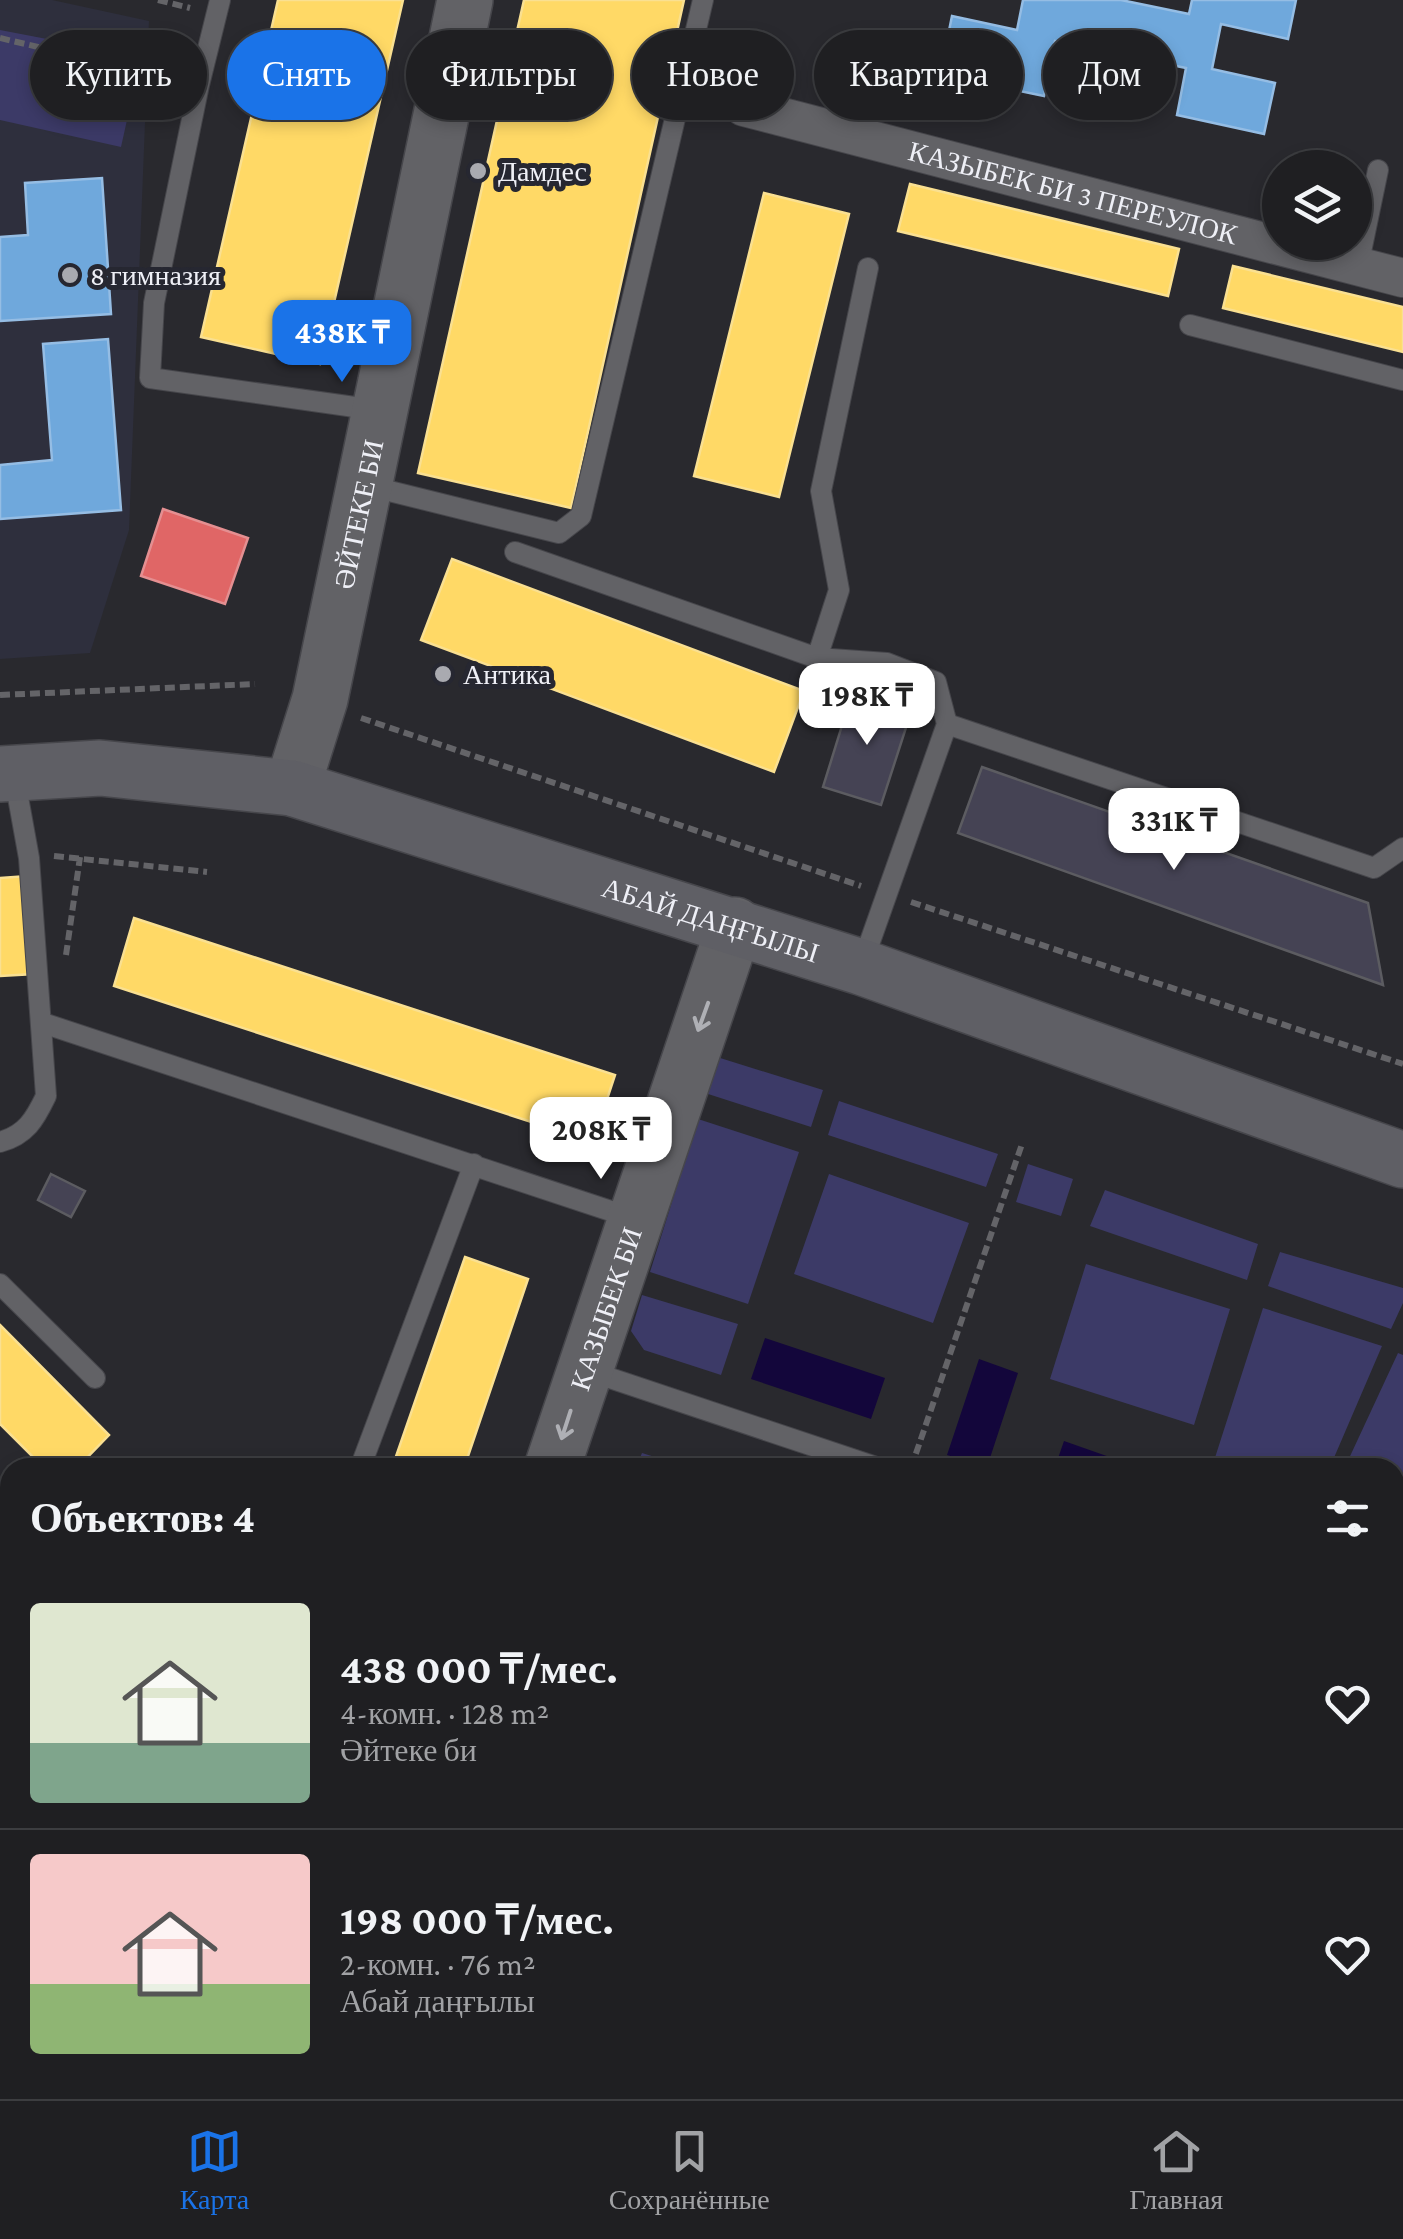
<!DOCTYPE html>
<html lang="ru">
<head>
<meta charset="utf-8">
<style>
  :root { --surface:#1f1f22; --page:#27272a; --text:#f1f3f6; --muted:#a1a2a5; --line:#3c3d40; --accent:#1a73e8 }
  body { margin:0; font-family:"Crimson Pro",serif; background:var(--page); color:var(--text); height:100vh; display:flex; flex-direction:column; font-size:38px; white-space:nowrap }
  * { box-sizing:border-box; margin:0 }
  p { font-size:32px; color:var(--muted) }
  .icon { flex:none; width:55px; height:55px; fill:none; stroke:currentColor; stroke-width:2; stroke-linecap:round; stroke-linejoin:round }
  .map { position:relative; flex:1; overflow:hidden }
  .details { position:absolute; left:0px; top:1458px; width:1405px; height:642px; display:flex; flex-direction:column; background:var(--surface); border-radius:30px 30px 0 0; box-shadow:0 5px 15px #0003,0 0 0 2px var(--line) }
  .details>* { flex:none }
  .banner { position:absolute; left:30px; top:30px; width:1345px; height:90px; display:flex; gap:20px }
  .buttons { position:absolute; left:1262px; top:150px; display:grid; gap:20px }
  .buttons a { display:grid; place-items:center; width:110px; height:110px; border-radius:50%; background:var(--surface); box-shadow:0 5px 15px #0003,0 0 0 2px var(--line); font-size:50px }
  .price { position:absolute; translate:-50% -85px; padding:0 22px; border-radius:20px; background:#fff; color:#222; font-size:32px; line-height:65px; filter:drop-shadow(0 2px 5px #0008) }
  .price::after { content:''; position:absolute; left:50%; top:60px; width:30px; height:22px; margin-left:-15px; background:inherit; clip-path:polygon(0 0,100% 0,50% 100%) }
  .price.on { background:var(--accent); color:#fff }
  ul { padding:0; list-style:none }
  li { display:flex; align-items:center; gap:30px; height:250px; padding:0 30px }
  li+li { border-top:2px solid var(--line) }
  li span { display:grid; place-items:center; flex:none; width:280px; height:200px; border-radius:10px; color:#555 }
  li>.icon { margin-inline-start:auto }
  span .icon { width:120px; height:120px; fill:#fffc; stroke-width:1 }
  li b { font-size:42px }
  h2 { display:flex; justify-content:space-between; align-items:center; height:120px; padding:0 30px; font-size:42px }
  .chip { padding:0 35px; border-radius:45px; background:var(--surface); box-shadow:0 5px 15px #0003,0 0 0 2px var(--line); font-size:35px; line-height:90px }
  .chip.on { background:var(--accent); color:#fff }
  .menu { display:flex; justify-content:space-around; align-items:center; height:140px; border-top:2px solid var(--line); background:var(--surface); font-size:28px; color:var(--muted) }
  .menu a { display:grid; justify-items:center; gap:5px }
  .menu .on { color:var(--accent) }
  .map>svg:first-child { display:block }
  .built { fill:#2e2f3d }
  .green { fill:#3c3a67 }
  .water { fill:#13063b }
  .homes { fill:#ffd966; stroke:#fae091; stroke-width:2.5 }
  .shops { fill:#e06666; stroke:#e48f91; stroke-width:2.5 }
  .schools { fill:#6fa8dc; stroke:#95bde4; stroke-width:2.5 }
  .building { fill:#454354; stroke:#5c5c61; stroke-width:2.5 }
  .lines { fill:none; stroke-linecap:round; stroke-linejoin:round }
  .lane-casing { stroke:#46464b; stroke-width:22 }
  .street-casing { stroke:#46464b; stroke-width:40 }
  .secondary-casing { stroke:#46464b; stroke-width:58 }
  .primary-casing { stroke:#46464b; stroke-width:58 }
  .path { stroke:#646468; stroke-width:6; stroke-dasharray:10 5; stroke-linecap:butt }
  .lane { stroke:#626266; stroke-width:20 }
  .street { stroke:#626266; stroke-width:38 }
  .secondary { stroke:#626266; stroke-width:55 }
  .primary { stroke:#5f5f65; stroke-width:55 }
  .oneway { stroke:#afb0b5 }
  .poi-dot { fill:#a9aab0; stroke:#262731; stroke-width:4 }
  .labels { text-anchor:middle; dominant-baseline:central; stroke-width:10; stroke-linejoin:round; paint-order:stroke }
  .poi-label { font-size:28px; fill:#eeeff6; stroke:#262731; text-anchor:start }
  .street-label { font-size:28px; fill:#eeeff6; stroke:#262731 }
</style>
</head>
<body>
<div class="map">
<svg width="1403" height="2099" viewBox="0 0 1403 2099">
  <rect width="100%" height="100%" fill="#29292e"/>
  <path class="built" d="M 0,0 L 52,0 L 149,21 L 129,530 L 90,653 L 0,659 Z"/>
  <path class="green" d="M 0,30 L 141,57 L 121,147 L 0,120 Z
    M 717,1057 L 823,1090 L 811,1127 L 705,1093 Z
    M 839,1101 L 998,1154 L 986,1187 L 828,1135 Z
    M 698,1119 L 799,1152 L 748,1304 L 650,1272 Z
    M 1028,1164 L 1073,1179 L 1061,1216 L 1016,1202 Z
    M 829,1174 L 969,1223 L 933,1323 L 794,1274 Z
    M 1105,1190 L 1258,1244 L 1247,1280 L 1090,1226 Z
    M 1280,1252 L 1403,1288 L 1403,1303 L 1391,1329 L 1268,1286 Z
    M 1086,1264 L 1230,1309 L 1194,1425 L 1050,1379 Z
    M 642,1295 L 738,1324 L 721,1375 L 644,1350 L 631,1331 Z
    M 1263,1308 L 1382,1346 L 1330,1467 L 1212,1467 Z
    M 1398,1353 L 1403,1355 L 1403,1543 L 1395,1540 L 1395,1468 L 1345,1467 Z
    M 642,1453 L 687,1467 L 636,1467 Z
    M 1395,1564 L 1403,1567 L 1403,1620 L 1395,1617 Z
    M 362,2090 L 642,2090 L 672,2099 L 359,2099 Z"/>
  <path class="water" d="M 765,1338 L 885,1378 L 871,1419 L 751,1379 Z
    M 979,1359 L 1018,1373 L 987,1467 L 947,1455 Z
    M 1064,1441 L 1138,1467 L 1055,1467 Z"/>
  <path class="homes" d="M 278,0 L 403,0 L 320,364 L 201,337 Z
    M 524,0 L 684,0 L 571,508 L 418,473 Z
    M 910,184 L 1179,249 L 1168,296 L 898,231 Z
    M 764,193 L 849,214 L 779,497 L 694,476 Z
    M 1233,266 L 1403,307 L 1403,352 L 1223,308 Z
    M 452,559 L 804,691 L 774,772 L 421,640 Z
    M 27,876 L 34,974 L 0,976 L 0,878 Z
    M 134,918 L 615,1075 L 593,1142 L 114,986 Z
    M 465,1257 L 528,1279 L 464,1468 L 392,1468 Z
    M 0,1325 L 109,1435 L 77,1468 L 44,1468 L 0,1424 Z
    M 1167,2090 L 1294,2090 L 1320,2099 L 1164,2099 Z"/>
  <path class="shops" d="M 163,509 L 248,538 L 225,604 L 141,576 Z"/>
  <path class="schools" d="M 1023,0 L 1121,0 L 1189,14 L 1192,0 L 1296,0 L 1288,39 L 1221,24 L 1212,69 L 1275,83 L 1264,134 L 1177,115 L 1186,68 L 1055,41 L 1044,96 L 940,75 L 952,16 L 1017,30 Z
    M 102,178 L 111,314 L 0,321 L 0,237 L 28,235 L 25,183 Z
    M 108,339 L 121,510 L 0,519 L 0,465 L 52,460 L 43,344 Z"/>
  <path class="building" d="M 853,690 L 912,709 L 881,805 L 823,787 Z
    M 982,767 L 1368,903 L 1383,985 L 958,833 Z
    M 51,1174 L 85,1191 L 71,1217 L 38,1200 Z
    M 0,1694 L 10,1703 L 10,1727 L 0,1718 Z"/>
  <g class="lines">
    <defs>
      <path id="lane" d="M 220,0 L 199,85 L 154,303 L 150,378 L 376,410
        M 1358,266 L 1378,170
        M 1190,325 L 1403,380
        M 365,485 L 559,533 L 581,516 L 703,0
        M 515,552 L 817,658 L 887,663 L 936,682 L 947,724 L 1374,868 L 1403,848
        M 817,658 L 839,590 L 821,491 L 868,268
        M 861,967 L 947,724
        M 43,1023 L 632,1218
        M 0,1142 C 26,1135 35,1119 46,1096 L 29,858 L 14,775
        M 0,1284 L 95,1378
        M 586,1370 L 879,1468
        M 360,1468 L 474,1164
        M 0,1615 L 10,1625
        M 0,1818 L 10,1823
        M 129,2090 L 138,2099
        M 779,2090 L 804,2099
        M 823,2090 L 824,2099
        M 1386,2090 L 1403,2096
        M 0,2098 L 10,2087
        M 1120,2099 L 1122,2090"/>
      <g id="street">
        <path id="s1" d="M 744,107 L 1403,278"/>
      </g>
      <g id="secondary">
        <path id="s2" d="M 292,788 L 320,699 L 465,0"/>
        <path id="s3" d="M 552,1468 L 735,925"/>
        <path d="M 1395,1686 L 1403,1678"/>
        <path d="M 339,2099 L 343,2090"/>
        <path d="M 962,2099 L 971,2090"/>
      </g>
      <g id="primary">
        <path id="s4" d="M 0,774 L 100,768 L 292,788 L 861,967 L 1403,1160"/>
      </g>
    </defs>
    <use href="#lane" class="lane-casing"/>
    <use href="#street" class="street-casing"/>
    <use href="#secondary" class="secondary-casing"/>
    <use href="#primary" class="primary-casing"/>
    <path class="path" d="M 158,0 L 190,8
      M 0,38 L 173,79
      M 0,695 L 255,684
      M 361,718 L 861,886
      M 54,856 L 207,872
      M 911,902 L 1403,1064
      M 66,955 L 80,857
      M 911,1468 L 1022,1144
      M 1395,1738 L 1403,1730
      M 1041,2099 L 1051,2090"/>
    <use href="#lane" class="lane"/>
    <use href="#street" class="street"/>
    <use href="#secondary" class="secondary"/>
    <use href="#primary" class="primary"/>
  </g>
  <defs><path id="oneway-shaft" d="M-6 0H5M1.5-3L5.5 0L1.5 3" fill="none" stroke-width="1.6" stroke-linecap="round" stroke-linejoin="round" transform="scale(2.5)"/></defs>
  <g class="oneway">
    <use href="#oneway-shaft" transform="translate(703 1017) rotate(110)"/>
    <use href="#oneway-shaft" transform="translate(566 1425) rotate(108)"/>
  </g>
  <g class="poi-dot">
    <circle cx="478" cy="171" r="10"/>
    <circle cx="70" cy="275" r="10"/>
    <circle cx="443" cy="674" r="10"/>
  </g>
  <g class="labels">
    <g class="poi-label">
      <text x="498" y="171">Дамдес</text>
      <text x="90" y="275">8 гимназия</text>
      <text x="463" y="674">Антика</text>
    </g>
    <g class="street-label">
      <text stroke="none"><textPath href="#s1" startOffset="340">КАЗЫБЕК БИ 3 ПЕРЕУЛОК</textPath></text>
      <text stroke="none"><textPath href="#s2" startOffset="282">ӘЙТЕКЕ БИ</textPath></text>
      <text stroke="none"><textPath href="#s4" startOffset="732">АБАЙ ДАҢҒЫЛЫ</textPath></text>
      <text stroke="none"><textPath href="#s3" startOffset="168">КАЗЫБЕК БИ</textPath></text>
    </g>
  </g>
</svg>
<div class="buttons">
<a><svg class="icon" aria-label="layers" viewBox="0 0 24 24"><path d="M12 4l9 5-9 5-9-5zM3 14l9 5 9-5"/></svg></a>
</div>
<b class="price on" style="left:342px;top:385px">438K ₸</b>
<b class="price" style="left:867px;top:748px">198K ₸</b>
<b class="price" style="left:1174px;top:873px">331K ₸</b>
<b class="price" style="left:601px;top:1182px">208K ₸</b>
<div class="banner">
<a class="chip">Купить</a>
<a class="chip on">Снять</a>
<a class="chip">Фильтры</a>
<a class="chip">Новое</a>
<a class="chip">Квартира</a>
<a class="chip">Дом</a>
</div>
<section class="details">
<h2>Объектов: 4<svg class="icon" aria-label="filters" viewBox="0 0 24 24"><path d="M4 7h16M4 17h16"/><circle cx="9" cy="7" r="2"/><circle cx="15" cy="17" r="2"/></svg></h2>
<ul>
<li><span style="background:linear-gradient(#dfe7d0 70%,#7fa58c 0)"><svg class="icon" aria-label="home" viewBox="0 0 24 24"><path d="M3 11l9-7 9 7M6 9v11h12V9"/></svg></span><div><b>438 000 ₸/мес.</b><p>4-комн. · 128 m²</p><p>Әйтеке би</p></div><svg class="icon" aria-label="heart" viewBox="0 0 24 24"><path d="M12 20l-8-8c-3-5 5-10 8-4 3-6 11-1 8 4z"/></svg></li>
<li><span style="background:linear-gradient(#f6c9c9 65%,#8fb573 0)"><svg class="icon" aria-label="home" viewBox="0 0 24 24"><path d="M3 11l9-7 9 7M6 9v11h12V9"/></svg></span><div><b>198 000 ₸/мес.</b><p>2-комн. · 76 m²</p><p>Абай даңғылы</p></div><svg class="icon" aria-label="heart" viewBox="0 0 24 24"><path d="M12 20l-8-8c-3-5 5-10 8-4 3-6 11-1 8 4z"/></svg></li>
</ul>
</section>
</div>
<nav class="menu">
<a class="on"><svg class="icon" aria-label="map" viewBox="0 0 24 24"><path d="M3 6l6-2 6 2 6-2v14l-6 2-6-2-6 2zM9 4v14M15 6v14"/></svg>Карта</a>
<a><svg class="icon" aria-label="saved" viewBox="0 0 24 24"><path d="M7 4h10v16l-5-4-5 4z"/></svg>Сохранённые</a>
<a><svg class="icon" aria-label="home" viewBox="0 0 24 24"><path d="M3 11l9-7 9 7M6 9v11h12V9"/></svg>Главная</a>
</nav>
</body>
</html>
